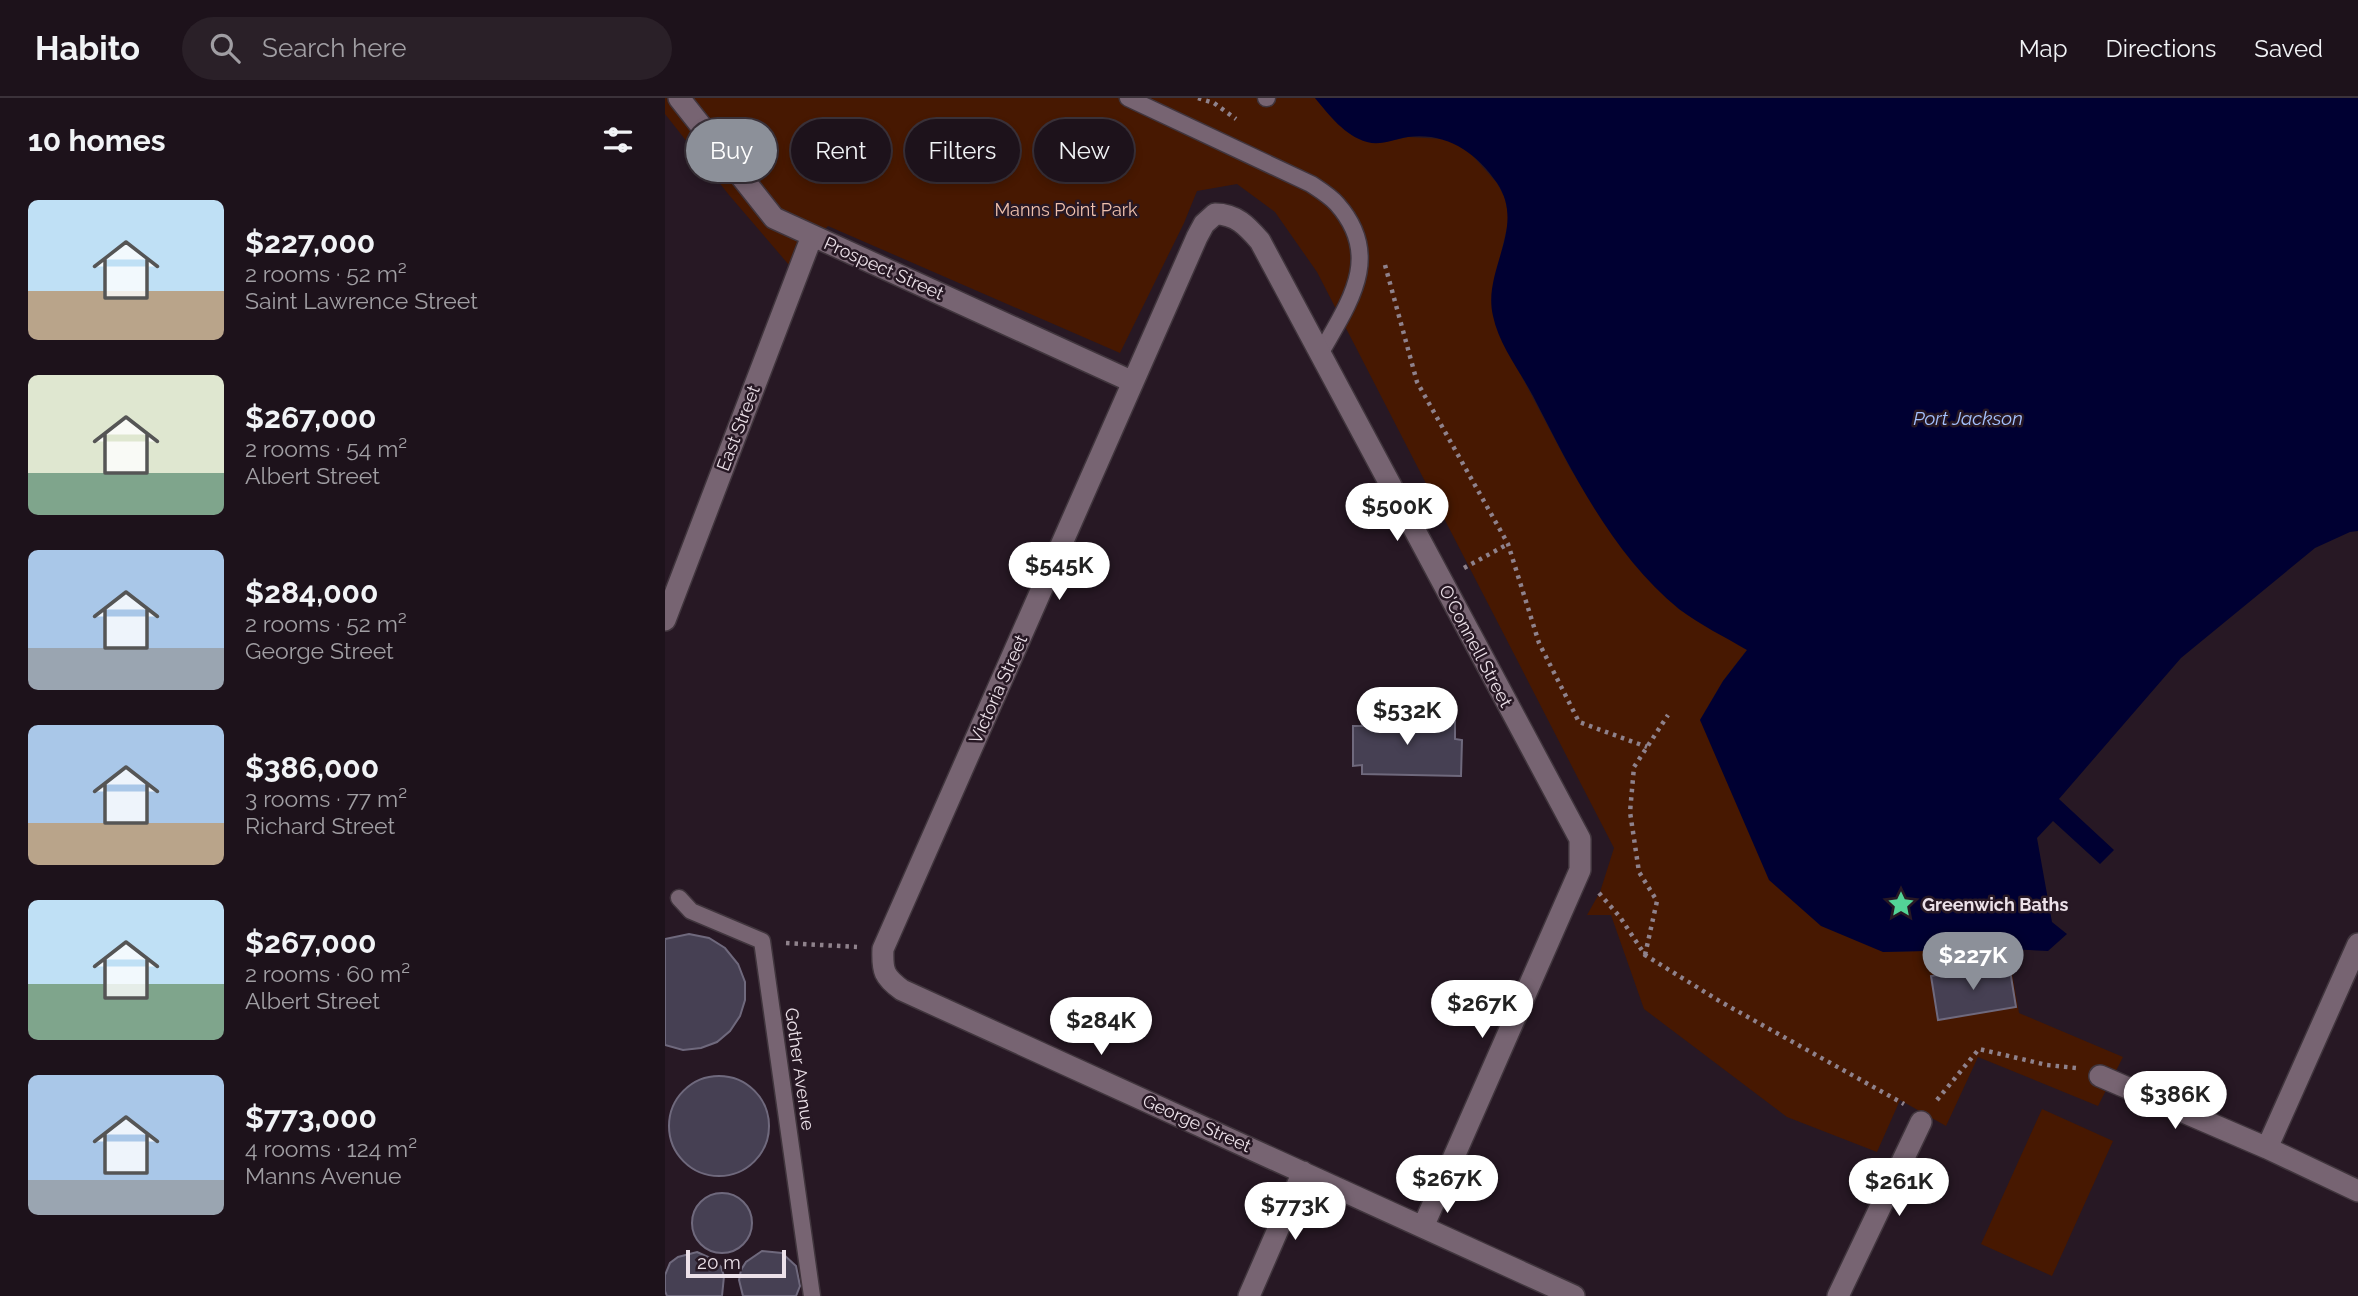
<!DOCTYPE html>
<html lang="en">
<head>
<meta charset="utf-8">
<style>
  :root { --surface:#1d121b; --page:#2a2028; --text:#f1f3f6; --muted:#a09ea3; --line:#3b323a; --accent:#8c9099 }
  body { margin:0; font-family:Raleway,sans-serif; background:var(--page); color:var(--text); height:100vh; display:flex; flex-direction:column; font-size:26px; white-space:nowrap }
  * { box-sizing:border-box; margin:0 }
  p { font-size:23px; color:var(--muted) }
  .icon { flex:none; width:38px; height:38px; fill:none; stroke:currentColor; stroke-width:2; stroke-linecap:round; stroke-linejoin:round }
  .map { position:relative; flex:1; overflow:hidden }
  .sheet { display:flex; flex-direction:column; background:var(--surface); width:665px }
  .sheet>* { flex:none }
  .banner { position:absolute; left:21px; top:21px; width:665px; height:63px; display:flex; gap:14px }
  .scale { position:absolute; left:21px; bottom:18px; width:100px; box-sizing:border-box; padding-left:7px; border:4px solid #ece1e9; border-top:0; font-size:19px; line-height:24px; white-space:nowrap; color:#ece1e9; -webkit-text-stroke:5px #271824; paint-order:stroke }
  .price { position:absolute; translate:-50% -60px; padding:0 16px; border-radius:24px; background:#fff; color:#222; font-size:23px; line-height:46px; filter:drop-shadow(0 2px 4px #0008) }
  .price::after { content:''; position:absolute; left:50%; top:42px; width:21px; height:16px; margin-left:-10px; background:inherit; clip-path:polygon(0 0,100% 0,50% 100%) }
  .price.current { background:var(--accent); color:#fff }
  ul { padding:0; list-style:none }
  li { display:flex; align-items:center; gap:21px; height:175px; padding:0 28px }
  li span { display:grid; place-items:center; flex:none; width:196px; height:140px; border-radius:10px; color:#555 }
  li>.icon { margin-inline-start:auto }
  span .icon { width:84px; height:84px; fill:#fffc; stroke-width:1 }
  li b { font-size:30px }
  h2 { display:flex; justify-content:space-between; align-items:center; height:84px; padding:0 28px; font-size:30px }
  .chip { padding:0 24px; border-radius:32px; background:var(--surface); box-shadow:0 4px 10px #0003,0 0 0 2px var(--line); font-size:24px; line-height:63px }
  .chip.current { background:var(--accent); color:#fff }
  header { display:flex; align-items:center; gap:42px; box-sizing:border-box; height:98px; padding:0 35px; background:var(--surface); border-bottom:2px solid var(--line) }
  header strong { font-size:33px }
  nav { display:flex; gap:38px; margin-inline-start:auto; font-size:24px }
  .search { width:490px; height:63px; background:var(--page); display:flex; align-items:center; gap:18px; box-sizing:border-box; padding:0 24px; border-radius:38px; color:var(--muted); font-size:26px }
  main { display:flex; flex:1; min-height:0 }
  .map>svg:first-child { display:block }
  .green { fill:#471801 }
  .water { fill:#000032 }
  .building { fill:#464053; stroke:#6f697d; stroke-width:2 }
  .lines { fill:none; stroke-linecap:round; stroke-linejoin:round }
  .lane-casing { stroke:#40353d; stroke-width:19 }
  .street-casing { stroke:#40353d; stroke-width:24 }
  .path { stroke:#8f828c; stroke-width:4.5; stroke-dasharray:3.5 5; stroke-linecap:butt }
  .lane { stroke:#776472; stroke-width:16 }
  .street { stroke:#776472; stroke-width:21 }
  .labels { text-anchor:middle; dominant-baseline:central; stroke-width:5; stroke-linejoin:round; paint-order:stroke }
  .park-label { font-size:18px; fill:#f0c1ad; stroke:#271824 }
  .street-label { font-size:18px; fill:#ece1e9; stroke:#271824 }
  .poi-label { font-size:18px; font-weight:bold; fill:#ece1e9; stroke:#271824; text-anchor:start }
  .water-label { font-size:19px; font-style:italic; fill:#a5c2ff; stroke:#271824 }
</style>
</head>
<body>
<header>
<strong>Habito</strong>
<div class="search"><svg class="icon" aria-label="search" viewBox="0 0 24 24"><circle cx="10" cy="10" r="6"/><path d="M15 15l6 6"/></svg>Search here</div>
<nav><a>Map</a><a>Directions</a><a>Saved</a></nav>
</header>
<main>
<section class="sheet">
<h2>10 homes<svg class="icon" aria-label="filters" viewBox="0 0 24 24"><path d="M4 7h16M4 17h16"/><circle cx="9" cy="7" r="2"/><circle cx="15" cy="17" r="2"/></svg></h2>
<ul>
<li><span style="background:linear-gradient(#bfe0f5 65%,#b9a48a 0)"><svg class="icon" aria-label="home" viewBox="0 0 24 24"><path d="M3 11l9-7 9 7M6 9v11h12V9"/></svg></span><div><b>$227,000</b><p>2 rooms · 52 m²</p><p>Saint Lawrence Street</p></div></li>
<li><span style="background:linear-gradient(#dfe7d0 70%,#7fa58c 0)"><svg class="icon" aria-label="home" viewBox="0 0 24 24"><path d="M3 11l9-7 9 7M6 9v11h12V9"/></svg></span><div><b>$267,000</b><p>2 rooms · 54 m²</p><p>Albert Street</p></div></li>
<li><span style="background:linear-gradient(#a9c7e8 70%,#9aa5b1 0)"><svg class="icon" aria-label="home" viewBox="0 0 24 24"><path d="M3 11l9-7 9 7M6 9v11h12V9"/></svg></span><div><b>$284,000</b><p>2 rooms · 52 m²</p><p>George Street</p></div></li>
<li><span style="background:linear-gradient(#a9c7e8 70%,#b9a48a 0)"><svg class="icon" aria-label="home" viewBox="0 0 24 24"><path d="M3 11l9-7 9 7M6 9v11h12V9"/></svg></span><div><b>$386,000</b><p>3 rooms · 77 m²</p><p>Richard Street</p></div></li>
<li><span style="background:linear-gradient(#bfe0f5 60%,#7fa58c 0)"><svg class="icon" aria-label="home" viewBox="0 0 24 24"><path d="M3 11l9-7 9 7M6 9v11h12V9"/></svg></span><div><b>$267,000</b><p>2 rooms · 60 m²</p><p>Albert Street</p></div></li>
<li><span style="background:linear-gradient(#a9c7e8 75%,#9aa5b1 0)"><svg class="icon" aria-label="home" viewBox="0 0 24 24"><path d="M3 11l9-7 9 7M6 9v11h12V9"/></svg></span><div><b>$773,000</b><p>4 rooms · 124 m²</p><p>Manns Avenue</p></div></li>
</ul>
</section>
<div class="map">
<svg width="1693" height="1198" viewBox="0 0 1693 1198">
  <rect width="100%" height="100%" fill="#271824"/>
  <path class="green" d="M 0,0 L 650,0 L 658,9 L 713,45 L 743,39 L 779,41 L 793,46 L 807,57 L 832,85 L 840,100 L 844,121 L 827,194 L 840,247 L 905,370 L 937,421 L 998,496 L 1015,512 L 1082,552 L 1058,583 L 1035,622 L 1218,854 L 1343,851 L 1354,915 L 1458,959 L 1433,1008 L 1313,959 L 1281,1028 L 1235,1002 L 1212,1054 L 1122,1019 L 979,911 L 946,817 L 922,817 L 935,794 L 949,750 L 652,174 L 610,114 L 572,86 L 532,93 L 519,125 L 455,255 L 163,128 L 124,167 L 64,97 L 0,16 Z
    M 1377,1011 L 1448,1043 L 1387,1178 L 1316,1146 Z"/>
  <path class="water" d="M 650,0 L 1693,0 L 1693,433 L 1685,434 L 1650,450 L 1516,560 L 1394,701 L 1449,752 L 1435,766 L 1388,723 L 1372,740 L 1387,824 L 1402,836 L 1383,853 L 1343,851 L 1218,854 L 1156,828 L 1104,782 L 1035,622 L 1058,583 L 1082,552 C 1060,539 1035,527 1014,511 C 947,456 907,374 868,298 C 855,273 834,247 828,218 C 817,172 862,130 832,85 C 811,54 781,34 743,39 C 729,41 716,48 702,44 C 680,38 664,17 650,0 Z"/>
  <path class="building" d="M 697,619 L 790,621 L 790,641 L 797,642 L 796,678 L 697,676 L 697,667 L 688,668 L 688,628 L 697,628 Z
    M 24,836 L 44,840 L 60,850 L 73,866 L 80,884 L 80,902 L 75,918 L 65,933 L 52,944 L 36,950 L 18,952 L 0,947 L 0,841 Z
    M 1344,866 L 1351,909 L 1273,922 L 1266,878 Z
    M4 1028a50 50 0 1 1 100 0a50 50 0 1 1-100 0Z
    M27 1125a30 30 0 1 1 60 0a30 30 0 1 1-60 0Z
    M 97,1153 L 117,1155 L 131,1168 L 135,1188 L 131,1198 L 78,1198 L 74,1182 L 76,1172 L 81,1164 Z
    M 32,1154 L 50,1162 L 56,1169 L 59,1178 L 57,1198 L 2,1198 L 0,1193 L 0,1177 L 5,1165 L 13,1159 Z"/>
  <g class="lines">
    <defs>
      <path id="lane" d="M 463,0 L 646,86 C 655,92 665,98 672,106 C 719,159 683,206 655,256
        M 601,0 L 602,0
        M 14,800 L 26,813 L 97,843 L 147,1198"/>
      <path id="street" d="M 14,0 L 109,120 L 468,284
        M 0,522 L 147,138
        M 1435,978 L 1602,1050 L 1693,1093
        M 1602,1050 L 1693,846
        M 758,1129 L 915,772 L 915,741 L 595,143 C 582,128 571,116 550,116 L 539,126 L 532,139 L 218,851 C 217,873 219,879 237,892 L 909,1198
        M 584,1198 L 638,1074
        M 1173,1198 L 1256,1024"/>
    </defs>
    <use href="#lane" class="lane-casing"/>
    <use href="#street" class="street-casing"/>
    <path class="path" d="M 533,0 L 549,5 L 571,21
      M 720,167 L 752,284 L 843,446 L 874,545 L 914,624 L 982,649
      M 799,470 L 843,446
      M 934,795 L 955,819 L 980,857 L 1056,904 L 1239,1006
      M 121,845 L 192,849
      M 980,857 L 992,803 L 974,774 L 965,714 L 969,669 L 1003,617
      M 1272,1002 L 1314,951 L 1382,967 L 1411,970"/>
    <use href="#lane" class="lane"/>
    <use href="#street" class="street"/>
  </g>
  <defs>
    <symbol id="sight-bare" viewBox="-9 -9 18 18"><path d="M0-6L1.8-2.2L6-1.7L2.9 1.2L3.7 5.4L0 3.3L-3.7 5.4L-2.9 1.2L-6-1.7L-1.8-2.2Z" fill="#53d397" stroke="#271824" stroke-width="2.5" paint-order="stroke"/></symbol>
  </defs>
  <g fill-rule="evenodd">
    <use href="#sight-bare" x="1217" y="787" width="38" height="38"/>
  </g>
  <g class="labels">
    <g class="park-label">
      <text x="401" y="111">Manns Point Park</text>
    </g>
    <g class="street-label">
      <text transform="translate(219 170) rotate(24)">Prospect Street</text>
      <text transform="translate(73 330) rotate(-69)">East Street</text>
      <text transform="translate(811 548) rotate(62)">O'Connell Street</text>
      <text transform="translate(333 591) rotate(-66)">Victoria Street</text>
      <text transform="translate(135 971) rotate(82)">Gother Avenue</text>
      <text transform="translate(532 1025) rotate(24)">George Street</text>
    </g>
    <g class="poi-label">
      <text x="1257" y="806">Greenwich Baths</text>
    </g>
    <g class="water-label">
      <text x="1303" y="320">Port Jackson</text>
    </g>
  </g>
</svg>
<div class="scale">20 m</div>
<b class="price" style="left:732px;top:445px">$500K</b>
<b class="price" style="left:394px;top:504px">$545K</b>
<b class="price" style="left:742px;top:649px">$532K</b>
<b class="price current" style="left:1308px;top:894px">$227K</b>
<b class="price" style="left:817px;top:942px">$267K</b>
<b class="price" style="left:436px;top:959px">$284K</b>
<b class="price" style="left:1510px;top:1033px">$386K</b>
<b class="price" style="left:782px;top:1117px">$267K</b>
<b class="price" style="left:1234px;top:1120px">$261K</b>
<b class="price" style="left:630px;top:1144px">$773K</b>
<div class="banner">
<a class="chip current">Buy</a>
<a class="chip">Rent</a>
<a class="chip">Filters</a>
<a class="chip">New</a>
</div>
</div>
</main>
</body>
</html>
